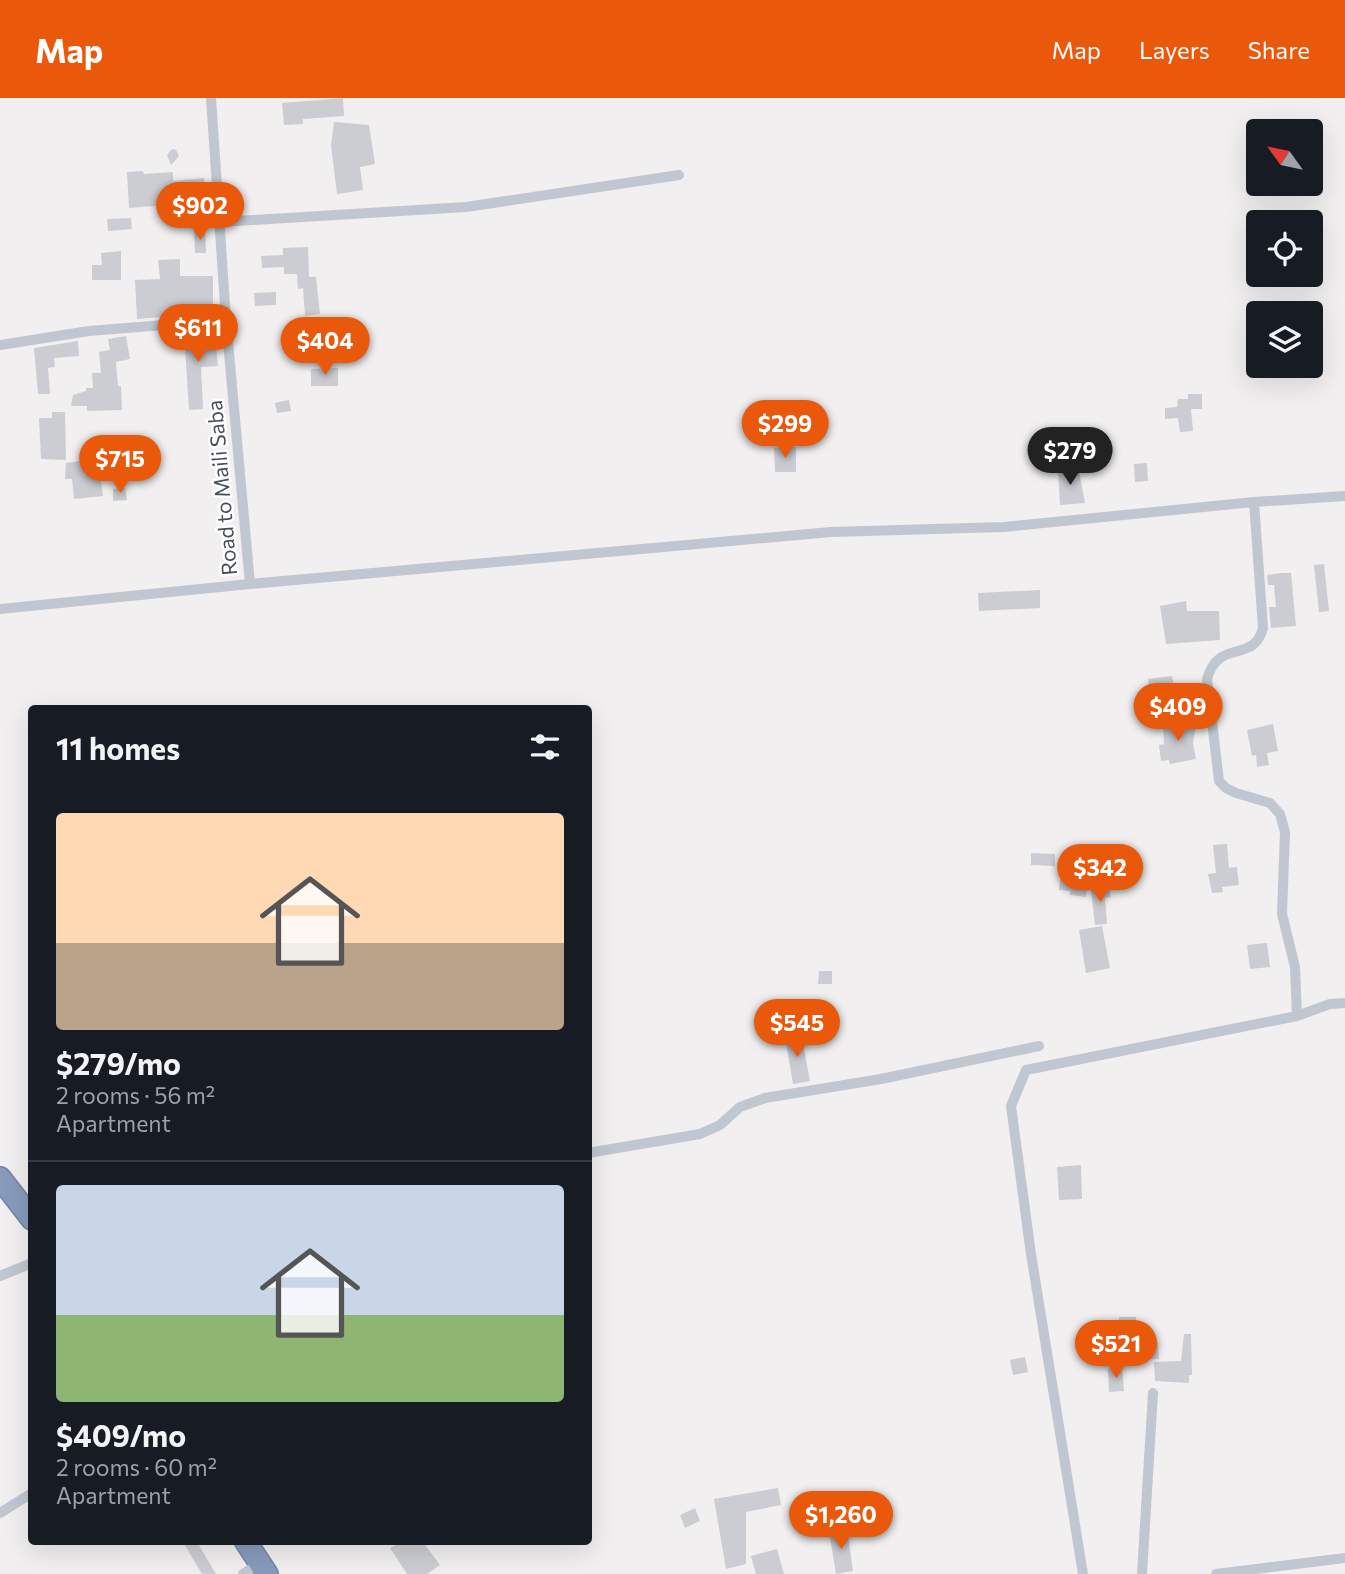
<!DOCTYPE html>
<html lang="en">
<head>
<meta charset="utf-8">
<style>
  :root { --surface:#171b24; --page:#242831; --text:#f1f3f6; --muted:#9ea1a6; --line:#363941; --accent:#ea580c }
  body { margin:0; font-family:Commissioner,sans-serif; background:var(--page); color:var(--text); height:100vh; display:flex; flex-direction:column; font-size:26px; white-space:nowrap }
  * { box-sizing:border-box; margin:0 }
  p { font-size:23px; color:var(--muted) }
  .icon { flex:none; width:38px; height:38px; fill:none; stroke:currentColor; stroke-width:2; stroke-linecap:round; stroke-linejoin:round }
  .map { position:relative; flex:1; overflow:hidden }
  .sheet { position:absolute; left:28px; top:607px; width:564px; height:840px; display:flex; flex-direction:column; background:var(--surface); border-radius:7px; box-shadow:0 7px 28px #0002 }
  .sheet>* { flex:none }
  .needle { width:46px; rotate:303deg }
  .buttons { position:absolute; left:1246px; top:21px; display:grid; gap:14px }
  .buttons a { display:grid; place-items:center; width:77px; height:77px; border-radius:7px; background:var(--surface); box-shadow:0 7px 28px #0002; font-size:35px }
  .price { position:absolute; translate:-50% -60px; padding:0 16px; border-radius:24px; background:var(--accent); color:#fff; font-size:23px; line-height:46px; filter:drop-shadow(0 2px 4px #0008) }
  .price::after { content:''; position:absolute; left:50%; top:42px; width:21px; height:16px; margin-left:-10px; background:inherit; clip-path:polygon(0 0,100% 0,50% 100%) }
  .price.active { background:#222; color:#fff }
  ul { padding:0; list-style:none }
  li { display:grid; align-content:center; gap:14px; height:371px; padding:0 28px }
  li+li { border-top:2px solid var(--line) }
  li span { display:grid; place-items:center; height:217px; border-radius:7px; color:#555 }
  li>.icon { margin-inline-start:auto }
  span .icon { width:126px; height:126px; fill:#fffc; stroke-width:1 }
  li b { font-size:30px }
  h2 { display:flex; justify-content:space-between; align-items:center; height:84px; padding:0 28px; font-size:30px }
  header { display:flex; align-items:center; gap:42px; box-sizing:border-box; height:98px; padding:0 35px; background:var(--accent); color:#fff }
  header strong { font-size:33px }
  nav { display:flex; gap:38px; margin-inline-start:auto; font-size:24px }
  .map>svg:first-child { display:block }
  .building { fill:#cccdd3 }
  .lines { fill:none; stroke-linecap:round; stroke-linejoin:round }
  .highway-casing { stroke:#7385a8; stroke-width:24 }
  .street { stroke:#c0c7d0; stroke-width:10 }
  .highway { stroke:#889abc; stroke-width:21 }
  .labels { text-anchor:middle; dominant-baseline:central; stroke-width:5; stroke-linejoin:round; paint-order:stroke }
  .street-label { font-size:21px; fill:#484f5c; stroke:#fff }
</style>
</head>
<body>
<header>
<strong>Map</strong>
<nav><a>Map</a><a>Layers</a><a>Share</a></nav>
</header>
<div class="map">
<svg width="1345" height="1476" viewBox="0 0 1345 1476">
  <rect width="100%" height="100%" fill="#f1efef"/>
  <path class="building" d="M 343,0 L 344,18 L 303,21 L 303,26 L 284,27 L 282,5 Z
    M 334,24 L 369,27 L 375,66 L 360,69 L 363,92 L 337,96 L 331,47 Z
    M 172,51 L 176,52 L 179,58 L 171,67 L 167,57 Z
    M 143,73 L 144,76 L 173,74 L 173,83 L 204,80 L 205,104 L 129,110 L 127,74 Z
    M 131,120 L 132,131 L 108,133 L 107,121 Z
    M 194,132 L 205,132 L 206,155 L 195,155 Z
    M 308,149 L 309,179 L 316,179 L 320,216 L 305,218 L 303,190 L 298,191 L 297,176 L 284,176 L 284,169 L 262,170 L 261,158 L 283,157 L 283,150 Z
    M 121,153 L 121,182 L 92,182 L 92,167 L 102,167 L 101,155 Z
    M 180,161 L 180,178 L 213,178 L 213,215 L 137,221 L 135,182 L 160,181 L 158,162 Z
    M 276,194 L 276,207 L 255,208 L 254,195 Z
    M 198,232 L 198,240 L 215,238 L 218,268 L 201,269 L 203,311 L 189,312 L 184,233 Z
    M 126,238 L 130,261 L 116,264 L 118,288 L 121,288 L 122,312 L 87,313 L 87,308 L 71,308 L 73,297 L 86,293 L 86,290 L 93,290 L 92,275 L 101,275 L 99,254 L 110,252 L 108,241 Z
    M 78,243 L 79,258 L 54,260 L 55,269 L 48,270 L 50,296 L 38,296 L 34,250 Z
    M 338,270 L 338,288 L 311,288 L 311,271 Z
    M 1188,296 L 1202,296 L 1202,311 L 1191,311 L 1193,333 L 1180,334 L 1178,320 L 1165,321 L 1165,310 L 1177,309 L 1178,301 L 1188,301 Z
    M 289,302 L 291,313 L 277,315 L 275,305 Z
    M 52,314 L 65,314 L 66,362 L 41,361 L 39,320 L 52,320 Z
    M 796,349 L 796,374 L 775,374 L 774,350 Z
    M 98,360 L 103,398 L 74,401 L 72,381 L 65,381 L 66,365 Z
    M 1147,365 L 1148,383 L 1135,384 L 1134,366 Z
    M 1078,368 L 1085,405 L 1060,407 L 1058,372 Z
    M 125,390 L 127,402 L 113,403 L 113,391 Z
    M 1324,466 L 1329,513 L 1319,514 L 1314,467 Z
    M 1282,475 L 1291,475 L 1296,528 L 1271,530 L 1269,509 L 1276,509 L 1274,487 L 1268,487 L 1267,477 Z
    M 1040,492 L 1040,510 L 979,513 L 978,495 Z
    M 1186,503 L 1187,513 L 1219,513 L 1220,542 L 1166,546 L 1160,508 Z
    M 1172,578 L 1176,599 L 1151,603 L 1148,581 Z
    M 1178,624 L 1196,627 L 1193,646 L 1196,661 L 1170,666 L 1169,662 L 1161,663 L 1159,647 L 1164,646 L 1163,625 Z
    M 1273,626 L 1278,653 L 1267,655 L 1269,667 L 1257,669 L 1256,657 L 1252,658 L 1247,632 Z
    M 1227,746 L 1229,770 L 1237,769 L 1239,787 L 1222,789 L 1223,794 L 1212,795 L 1208,776 L 1216,775 L 1213,747 Z
    M 1031,755 L 1055,756 L 1055,768 L 1031,767 Z
    M 1062,765 L 1089,768 L 1086,799 L 1070,797 L 1070,793 L 1059,792 Z
    M 1108,788 L 1111,799 L 1105,800 L 1107,826 L 1095,827 L 1091,791 Z
    M 1102,828 L 1110,870 L 1086,875 L 1079,832 Z
    M 1267,845 L 1270,869 L 1250,871 L 1247,847 Z
    M 819,873 L 832,873 L 832,886 L 818,886 Z
    M 794,904 L 796,916 L 785,917 L 783,905 Z
    M 801,935 L 810,983 L 793,986 L 785,938 Z
    M 1081,1067 L 1082,1101 L 1059,1102 L 1057,1069 Z
    M 1119,1219 L 1136,1219 L 1136,1236 L 1141,1236 L 1141,1241 L 1145,1241 L 1145,1244 L 1158,1244 L 1159,1261 L 1121,1262 Z
    M 1184,1236 L 1191,1236 L 1192,1277 L 1189,1277 L 1189,1285 L 1155,1283 L 1154,1264 L 1181,1263 Z
    M 1025,1259 L 1028,1274 L 1013,1277 L 1010,1262 Z
    M 1122,1270 L 1124,1293 L 1109,1294 L 1108,1271 Z
    M 778,1390 L 781,1407 L 746,1414 L 746,1466 L 726,1471 L 714,1401 Z
    M 695,1410 L 700,1423 L 685,1430 L 680,1417 Z
    M 847,1431 L 853,1473 L 836,1476 L 829,1433 Z
    M 183,1444 L 197,1444 L 216,1476 L 202,1476 Z
    M 401,1444 L 423,1444 L 440,1467 L 427,1476 L 407,1476 L 390,1450 Z
    M 777,1451 L 784,1476 L 756,1476 L 751,1458 Z"/>
  <g class="lines">
    <defs>
      <path id="highway" d="M 0,1080 L 32,1121
        M 246,1444 L 267,1476"/>
    </defs>
    <use href="#highway" class="highway-casing"/>
    <path class="street" d="M 211,0 L 226,222 L 250,486
      M 220,124 L 466,109 L 679,77
      M 0,247 L 89,233 L 226,222
      M 1254,404 L 1263,530 C 1253,567 1219,539 1207,581 L 1219,683 L 1226,690 L 1236,695 L 1270,705 L 1280,716 L 1285,734 L 1282,816 L 1295,869 L 1297,918
      M 0,511 L 250,486 L 831,434 L 1004,429 L 1254,404 L 1345,398
      M 588,1055 L 700,1036 L 720,1027 L 740,1009 L 765,1000 L 881,981 L 1039,948
      M 0,1178 L 32,1165
      M 0,1415 L 32,1395
      M 243,1476 L 260,1465
      M 1083,1476 L 1031,1156 L 1011,1008 L 1026,972 L 1297,918 L 1330,906 L 1345,905
      M 1142,1476 L 1153,1295
      M 1216,1476 L 1345,1460"/>
    <use href="#highway" class="highway"/>
  </g>
  <g class="labels">
    <g class="street-label">
      <text transform="translate(221 390) rotate(-95)">Road to Maili Saba</text>
    </g>
  </g>
</svg>
<div class="buttons">
<a><svg class="needle" viewBox="-14 -14 28 28"><path d="M0-13l5 13h-10z" fill="#e53935"/><path d="M0 13l5-13h-10z" fill="#9ea1a6"/></svg></a>
<a><svg class="icon" aria-label="locate" viewBox="0 0 24 24"><circle cx="12" cy="12" r="6"/><path d="M12 2v4M12 18v4M2 12h4M18 12h4"/></svg></a>
<a><svg class="icon" aria-label="layers" viewBox="0 0 24 24"><path d="M12 4l9 5-9 5-9-5zM3 14l9 5 9-5"/></svg></a>
</div>
<b class="price" style="left:200px;top:144px">$902</b>
<b class="price" style="left:198px;top:266px">$611</b>
<b class="price" style="left:325px;top:279px">$404</b>
<b class="price" style="left:785px;top:362px">$299</b>
<b class="price active" style="left:1070px;top:389px">$279</b>
<b class="price" style="left:120px;top:397px">$715</b>
<b class="price" style="left:1178px;top:645px">$409</b>
<b class="price" style="left:1100px;top:806px">$342</b>
<b class="price" style="left:797px;top:961px">$545</b>
<b class="price" style="left:1116px;top:1282px">$521</b>
<b class="price" style="left:841px;top:1453px">$1,260</b>
<section class="sheet">
<h2>11 homes<svg class="icon" aria-label="filters" viewBox="0 0 24 24"><path d="M4 7h16M4 17h16"/><circle cx="9" cy="7" r="2"/><circle cx="15" cy="17" r="2"/></svg></h2>
<ul>
<li><span style="background:linear-gradient(#ffd9b3 60%,#b9a48a 0)"><svg class="icon" aria-label="home" viewBox="0 0 24 24"><path d="M3 11l9-7 9 7M6 9v11h12V9"/></svg></span><div><b>$279/mo</b><p>2 rooms · 56 m²</p><p>Apartment</p></div></li>
<li><span style="background:linear-gradient(#c9d6e8 60%,#8fb573 0)"><svg class="icon" aria-label="home" viewBox="0 0 24 24"><path d="M3 11l9-7 9 7M6 9v11h12V9"/></svg></span><div><b>$409/mo</b><p>2 rooms · 60 m²</p><p>Apartment</p></div></li>
</ul>
</section>
</div>
</body>
</html>
